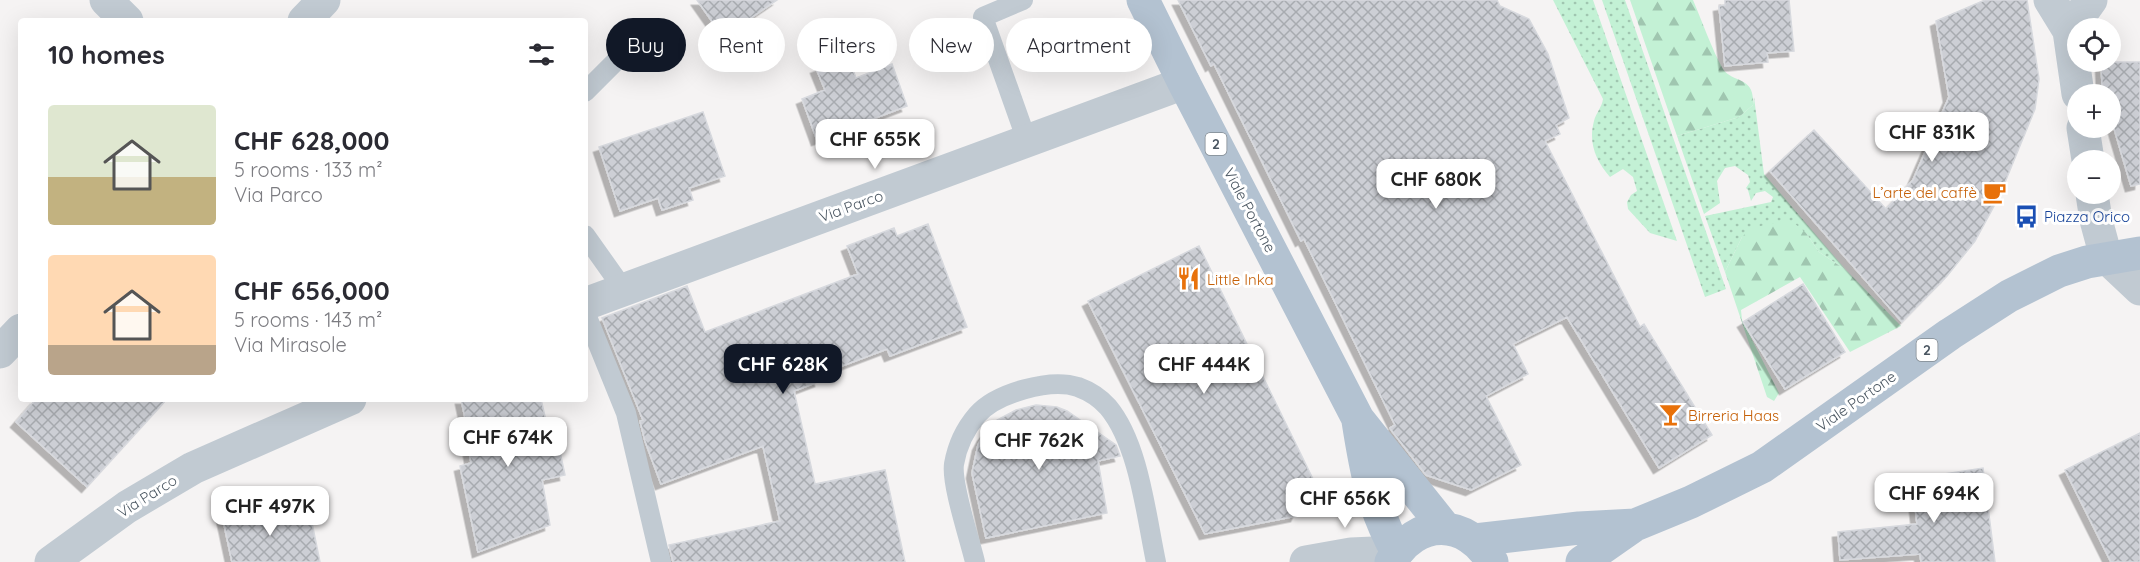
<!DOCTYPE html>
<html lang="en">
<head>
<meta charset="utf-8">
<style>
  :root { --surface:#fff; --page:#f2f2f3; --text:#2b2b33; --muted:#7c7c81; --accent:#111827 }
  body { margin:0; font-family:Quicksand,sans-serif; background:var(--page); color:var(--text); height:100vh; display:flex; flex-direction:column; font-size:22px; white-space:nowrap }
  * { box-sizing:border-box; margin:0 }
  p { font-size:20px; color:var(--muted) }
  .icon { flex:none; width:33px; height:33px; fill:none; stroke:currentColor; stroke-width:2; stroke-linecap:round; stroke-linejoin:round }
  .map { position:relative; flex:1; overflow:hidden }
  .side { position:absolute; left:18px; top:18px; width:570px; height:384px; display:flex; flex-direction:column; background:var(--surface); border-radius:6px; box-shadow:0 6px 24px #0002 }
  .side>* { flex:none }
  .guide { position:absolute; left:606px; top:18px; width:570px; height:54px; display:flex; gap:12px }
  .buttons { position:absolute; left:2067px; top:18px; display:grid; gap:12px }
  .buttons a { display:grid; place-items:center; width:54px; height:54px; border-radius:50%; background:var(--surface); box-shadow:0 6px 24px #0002; font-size:30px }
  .price { position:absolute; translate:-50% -51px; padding:0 14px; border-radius:12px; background:#fff; color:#222; font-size:20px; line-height:39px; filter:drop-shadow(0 2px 3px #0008) }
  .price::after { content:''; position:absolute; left:50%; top:36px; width:18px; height:14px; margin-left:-9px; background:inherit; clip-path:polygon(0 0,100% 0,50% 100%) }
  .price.active { background:var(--accent); color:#fff }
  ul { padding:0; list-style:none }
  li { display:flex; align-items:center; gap:18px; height:150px; padding:0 30px }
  li span { display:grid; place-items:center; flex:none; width:168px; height:120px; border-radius:6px; color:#555 }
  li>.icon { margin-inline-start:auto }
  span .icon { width:72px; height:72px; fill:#fffc; stroke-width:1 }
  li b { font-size:26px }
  h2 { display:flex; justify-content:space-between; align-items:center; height:72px; padding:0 30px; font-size:26px }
  .tag { padding:0 21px; border-radius:27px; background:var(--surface); box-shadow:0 6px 24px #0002; font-size:21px; line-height:54px }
  .tag.active { background:var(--accent); color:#fff }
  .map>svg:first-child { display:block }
  .grass { fill:url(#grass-dots) }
  .forest { fill:url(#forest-firs) }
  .building { fill:url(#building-cross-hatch); stroke:#d7d9de; stroke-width:1.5; filter:url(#shadow) }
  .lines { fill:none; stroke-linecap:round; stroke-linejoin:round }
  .lane { stroke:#c1cad2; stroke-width:20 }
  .street { stroke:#c1cad2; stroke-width:33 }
  .primary { stroke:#b3c2d1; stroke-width:33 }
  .labels { text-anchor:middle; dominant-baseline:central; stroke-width:6; stroke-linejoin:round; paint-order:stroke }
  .shield { fill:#fff; stroke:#808990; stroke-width:1.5 }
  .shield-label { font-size:14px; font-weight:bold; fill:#4a5661 }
  .food-label { font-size:15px; fill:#c56008; stroke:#fff; text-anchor:start }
  .street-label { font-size:15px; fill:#4a5661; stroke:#fff }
  .transit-label { font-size:15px; fill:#164399; stroke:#fff; text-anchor:start }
</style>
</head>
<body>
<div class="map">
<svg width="2140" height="562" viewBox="0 0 2140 562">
  <defs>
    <pattern id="grass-dots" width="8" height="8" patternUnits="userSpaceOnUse" patternTransform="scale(1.5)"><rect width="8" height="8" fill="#c3f1d5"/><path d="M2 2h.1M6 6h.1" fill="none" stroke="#a0c6b0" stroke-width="1.8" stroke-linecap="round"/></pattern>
    <pattern id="forest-firs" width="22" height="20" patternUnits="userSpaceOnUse" patternTransform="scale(1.5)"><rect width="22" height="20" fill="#c3f1d5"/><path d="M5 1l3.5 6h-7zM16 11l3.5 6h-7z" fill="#a0c6b0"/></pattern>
    <pattern id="building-cross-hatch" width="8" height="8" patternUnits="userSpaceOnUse" patternTransform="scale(1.5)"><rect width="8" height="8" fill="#cdcfd5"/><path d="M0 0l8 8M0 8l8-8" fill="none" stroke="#a8abb0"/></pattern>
    <filter id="shadow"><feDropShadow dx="-5.5" dy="5.5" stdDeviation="0" flood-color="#0004"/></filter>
  </defs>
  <rect width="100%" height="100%" fill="#f5f3f3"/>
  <path class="grass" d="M 1553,0 L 1593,0 L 1677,241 L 1650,233 L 1628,209 L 1627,202 L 1631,195 L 1637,191 L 1633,177 L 1623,169 L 1610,177 C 1596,161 1588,143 1594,121 C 1596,113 1602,107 1603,99 Z
    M 1602,0 L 1625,0 L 1726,289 L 1705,297 Z
    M 1754,97 L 1764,174 L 1846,270 L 1819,252 L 1806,233 L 1742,237 L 1725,272 L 1705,216 L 1771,202 L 1773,197 L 1765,191 L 1756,193 L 1751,201 L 1748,190 L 1746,188 L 1750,182 L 1748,175 L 1735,166 L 1725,168 L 1717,181 L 1720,203 L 1704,214 L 1677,136 L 1739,117 L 1753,105 Z"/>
  <path class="forest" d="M 1630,0 L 1693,0 C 1702,21 1712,50 1723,69 C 1733,84 1755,75 1753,105 L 1739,117 L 1677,136 Z
    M 1780,222 L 1794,223 L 1806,233 L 1819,252 L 1846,270 L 1901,326 L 1850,352 L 1800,277 L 1741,310 L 1742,320 L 1779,393 L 1774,401 L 1767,397 L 1725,272 L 1742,237 L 1751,228 Z"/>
  <path class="building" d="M 697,0 L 777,0 L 723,37 Z
    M 1178,0 L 1497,0 L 1500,6 L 1529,19 L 1548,54 L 1569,118 L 1556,125 L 1560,134 L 1545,141 L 1640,327 L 1644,324 L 1712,435 L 1659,468 L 1567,317 L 1513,344 L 1528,374 L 1486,396 L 1521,465 L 1471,490 L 1426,475 L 1392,431 L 1390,428 L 1395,425 L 1304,239 L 1301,241 L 1214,64 L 1211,66 Z
    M 1725,0 L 1789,0 L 1794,51 L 1767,53 L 1768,62 L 1725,66 L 1719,6 L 1725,5 Z
    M 1985,0 L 2027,0 L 2039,79 L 2035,109 L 1999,197 L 1975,241 L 1947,276 L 1902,322 L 1770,171 L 1814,130 L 1886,209 L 1913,180 L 1949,97 L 1936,21 Z
    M 848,56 L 856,78 L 892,64 L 907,106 L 817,140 L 802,99 L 825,90 L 816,68 Z
    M 2101,62 L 2140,62 L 2140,184 L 2131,186 L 2110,115 L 2110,94 L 2105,94 L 2102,84 Z
    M 703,112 L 725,176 L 689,188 L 693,200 L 662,210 L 658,198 L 620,211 L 599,147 Z
    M 928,224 L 967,327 L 890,356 L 887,349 L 818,375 L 820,381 L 794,391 L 815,484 L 885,470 L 905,562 L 673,562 L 669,545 L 780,521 L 763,446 L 661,484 L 645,441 L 640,421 L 643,420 L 602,318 L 687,286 L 705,332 L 858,274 L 847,246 L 894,228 L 897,236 Z
    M 1199,246 L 1313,479 L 1296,516 L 1205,534 L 1088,301 Z
    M 1803,284 L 1845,352 L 1785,389 L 1743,322 Z
    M 36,399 L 167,399 L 87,487 L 16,422 Z
    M 461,399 L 541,399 L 549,434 L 556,433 L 565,475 L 542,480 L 550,525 L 478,552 L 460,466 L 471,463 L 469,451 L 472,451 Z
    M 1036,405 L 1057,407 L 1067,411 L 1116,445 L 1120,456 L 1098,461 L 1107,513 L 986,538 L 972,473 L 978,445 L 983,436 L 997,420 L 1016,410 Z
    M 2140,433 L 2140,562 L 2111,562 L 2065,470 Z
    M 1983,468 L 1995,562 L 1921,562 L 1920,554 L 1840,560 L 1838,532 L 1917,524 L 1912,479 Z
    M 268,506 L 270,516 L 291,512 L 293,522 L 311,518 L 320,562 L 232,562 L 222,515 Z"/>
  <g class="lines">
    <path class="lane" d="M 1023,0 L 983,17 L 1027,141
      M 585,92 L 629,48
      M 585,235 L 624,290
      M 585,312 L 626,413 L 661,562
      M 975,562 C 970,540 951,484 954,464 C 957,447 965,429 977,415 C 996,393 1050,378 1078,387 C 1089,391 1100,398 1108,407 C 1139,444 1146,515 1156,562"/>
    <path class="street" d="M 106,0 L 127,21
      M 2050,0 L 2069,31 L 2078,94
      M 304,21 L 324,0
      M 2069,31 L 2091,0
      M 2083,128 L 2088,160
      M 2092,194 L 2096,220 L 2106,257 L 2140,289
      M 585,304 L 1184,83
      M 0,352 L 21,330
      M 51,562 L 127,507 L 193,468 L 350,399
      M 1306,562 L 1351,554 L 1397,552"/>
    <path class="primary" d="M 1143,0 L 1184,83 L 1358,419 L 1445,528
      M 1358,421 C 1366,472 1372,506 1397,552
      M 1475,540 L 1579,528 L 1635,525
      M 1391,562 C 1416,517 1467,518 1492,562
      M 1582,562 L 1635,525 L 1691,502 L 1762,467 L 1950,334 L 2009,296 L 2059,271 L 2087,262 L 2140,253"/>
  </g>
  <defs>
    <symbol id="cafe-bare" viewBox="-9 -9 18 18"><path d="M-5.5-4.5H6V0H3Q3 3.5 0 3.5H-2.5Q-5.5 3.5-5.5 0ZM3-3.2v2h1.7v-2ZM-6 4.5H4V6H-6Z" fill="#e8710a" stroke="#fff" stroke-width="2.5" paint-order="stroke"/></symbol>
    <symbol id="bus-bare" viewBox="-9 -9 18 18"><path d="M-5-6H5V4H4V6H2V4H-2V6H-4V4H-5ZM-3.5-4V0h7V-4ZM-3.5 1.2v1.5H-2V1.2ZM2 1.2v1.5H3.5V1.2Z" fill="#1a4fb4" stroke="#fff" stroke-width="2.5" paint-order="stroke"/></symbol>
    <symbol id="restaurant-bare" viewBox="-9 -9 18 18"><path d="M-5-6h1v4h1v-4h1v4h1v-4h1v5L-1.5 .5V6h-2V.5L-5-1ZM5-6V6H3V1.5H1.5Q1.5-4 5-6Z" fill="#e8710a" stroke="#fff" stroke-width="2.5" paint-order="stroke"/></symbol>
    <symbol id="bar-bare" viewBox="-9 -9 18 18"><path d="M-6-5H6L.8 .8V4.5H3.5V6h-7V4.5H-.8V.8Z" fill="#e8710a" stroke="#fff" stroke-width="2.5" paint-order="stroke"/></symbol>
  </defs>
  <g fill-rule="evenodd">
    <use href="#cafe-bare" x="1978" y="176" width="33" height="33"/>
    <use href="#bus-bare" x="2010" y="200" width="33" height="33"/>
    <use href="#restaurant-bare" x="1172" y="262" width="33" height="33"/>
    <use href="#bar-bare" x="1654" y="398" width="33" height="33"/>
  </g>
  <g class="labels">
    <g class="shield">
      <rect x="1205.5" y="133" width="21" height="22" rx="4.5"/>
      <rect x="1916.5" y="339" width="21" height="22" rx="4.5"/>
    </g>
    <g class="shield-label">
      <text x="1216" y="144">2</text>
      <text x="1927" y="350">2</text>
    </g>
    <g class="food-label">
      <text x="1977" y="192" text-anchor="end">L’arte del caffè</text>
      <text x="1207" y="279">Little Inka</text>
      <text x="1688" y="415">Birreria Haas</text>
    </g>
    <g class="street-label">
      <text transform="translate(851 206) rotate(-20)">Via Parco</text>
      <text transform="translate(1250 210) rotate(62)">Viale Portone</text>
      <text transform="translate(1856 401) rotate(-35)">Viale Portone</text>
      <text transform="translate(147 496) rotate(-32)">Via Parco</text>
    </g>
    <g class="transit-label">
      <text x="2044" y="216">Piazza Orico</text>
    </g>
  </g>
</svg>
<div class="buttons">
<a><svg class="icon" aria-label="locate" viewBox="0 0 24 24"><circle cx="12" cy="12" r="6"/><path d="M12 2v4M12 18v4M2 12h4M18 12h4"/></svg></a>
<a>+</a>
<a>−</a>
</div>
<b class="price" style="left:1932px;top:163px">CHF 831K</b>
<b class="price" style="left:875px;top:170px">CHF 655K</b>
<b class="price" style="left:1436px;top:210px">CHF 680K</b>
<b class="price active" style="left:783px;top:395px">CHF 628K</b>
<b class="price" style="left:1204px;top:395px">CHF 444K</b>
<b class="price" style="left:508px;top:468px">CHF 674K</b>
<b class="price" style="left:1039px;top:471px">CHF 762K</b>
<b class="price" style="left:1934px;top:524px">CHF 694K</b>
<b class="price" style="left:1345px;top:529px">CHF 656K</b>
<b class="price" style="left:270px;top:537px">CHF 497K</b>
<div class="guide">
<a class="tag active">Buy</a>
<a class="tag">Rent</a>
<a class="tag">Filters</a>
<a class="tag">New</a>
<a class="tag">Apartment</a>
</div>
<section class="side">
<h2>10 homes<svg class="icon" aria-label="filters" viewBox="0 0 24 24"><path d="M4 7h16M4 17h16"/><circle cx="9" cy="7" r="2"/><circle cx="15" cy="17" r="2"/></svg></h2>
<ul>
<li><span style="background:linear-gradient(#dfe7d0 60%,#c2b280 0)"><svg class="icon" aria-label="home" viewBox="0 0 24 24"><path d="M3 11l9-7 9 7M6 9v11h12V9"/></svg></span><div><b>CHF 628,000</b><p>5 rooms · 133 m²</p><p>Via Parco</p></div></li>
<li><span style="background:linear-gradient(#ffd9b3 75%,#b9a48a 0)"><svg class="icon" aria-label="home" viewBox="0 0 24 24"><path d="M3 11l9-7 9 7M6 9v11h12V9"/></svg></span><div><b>CHF 656,000</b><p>5 rooms · 143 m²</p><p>Via Mirasole</p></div></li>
</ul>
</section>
</div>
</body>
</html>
